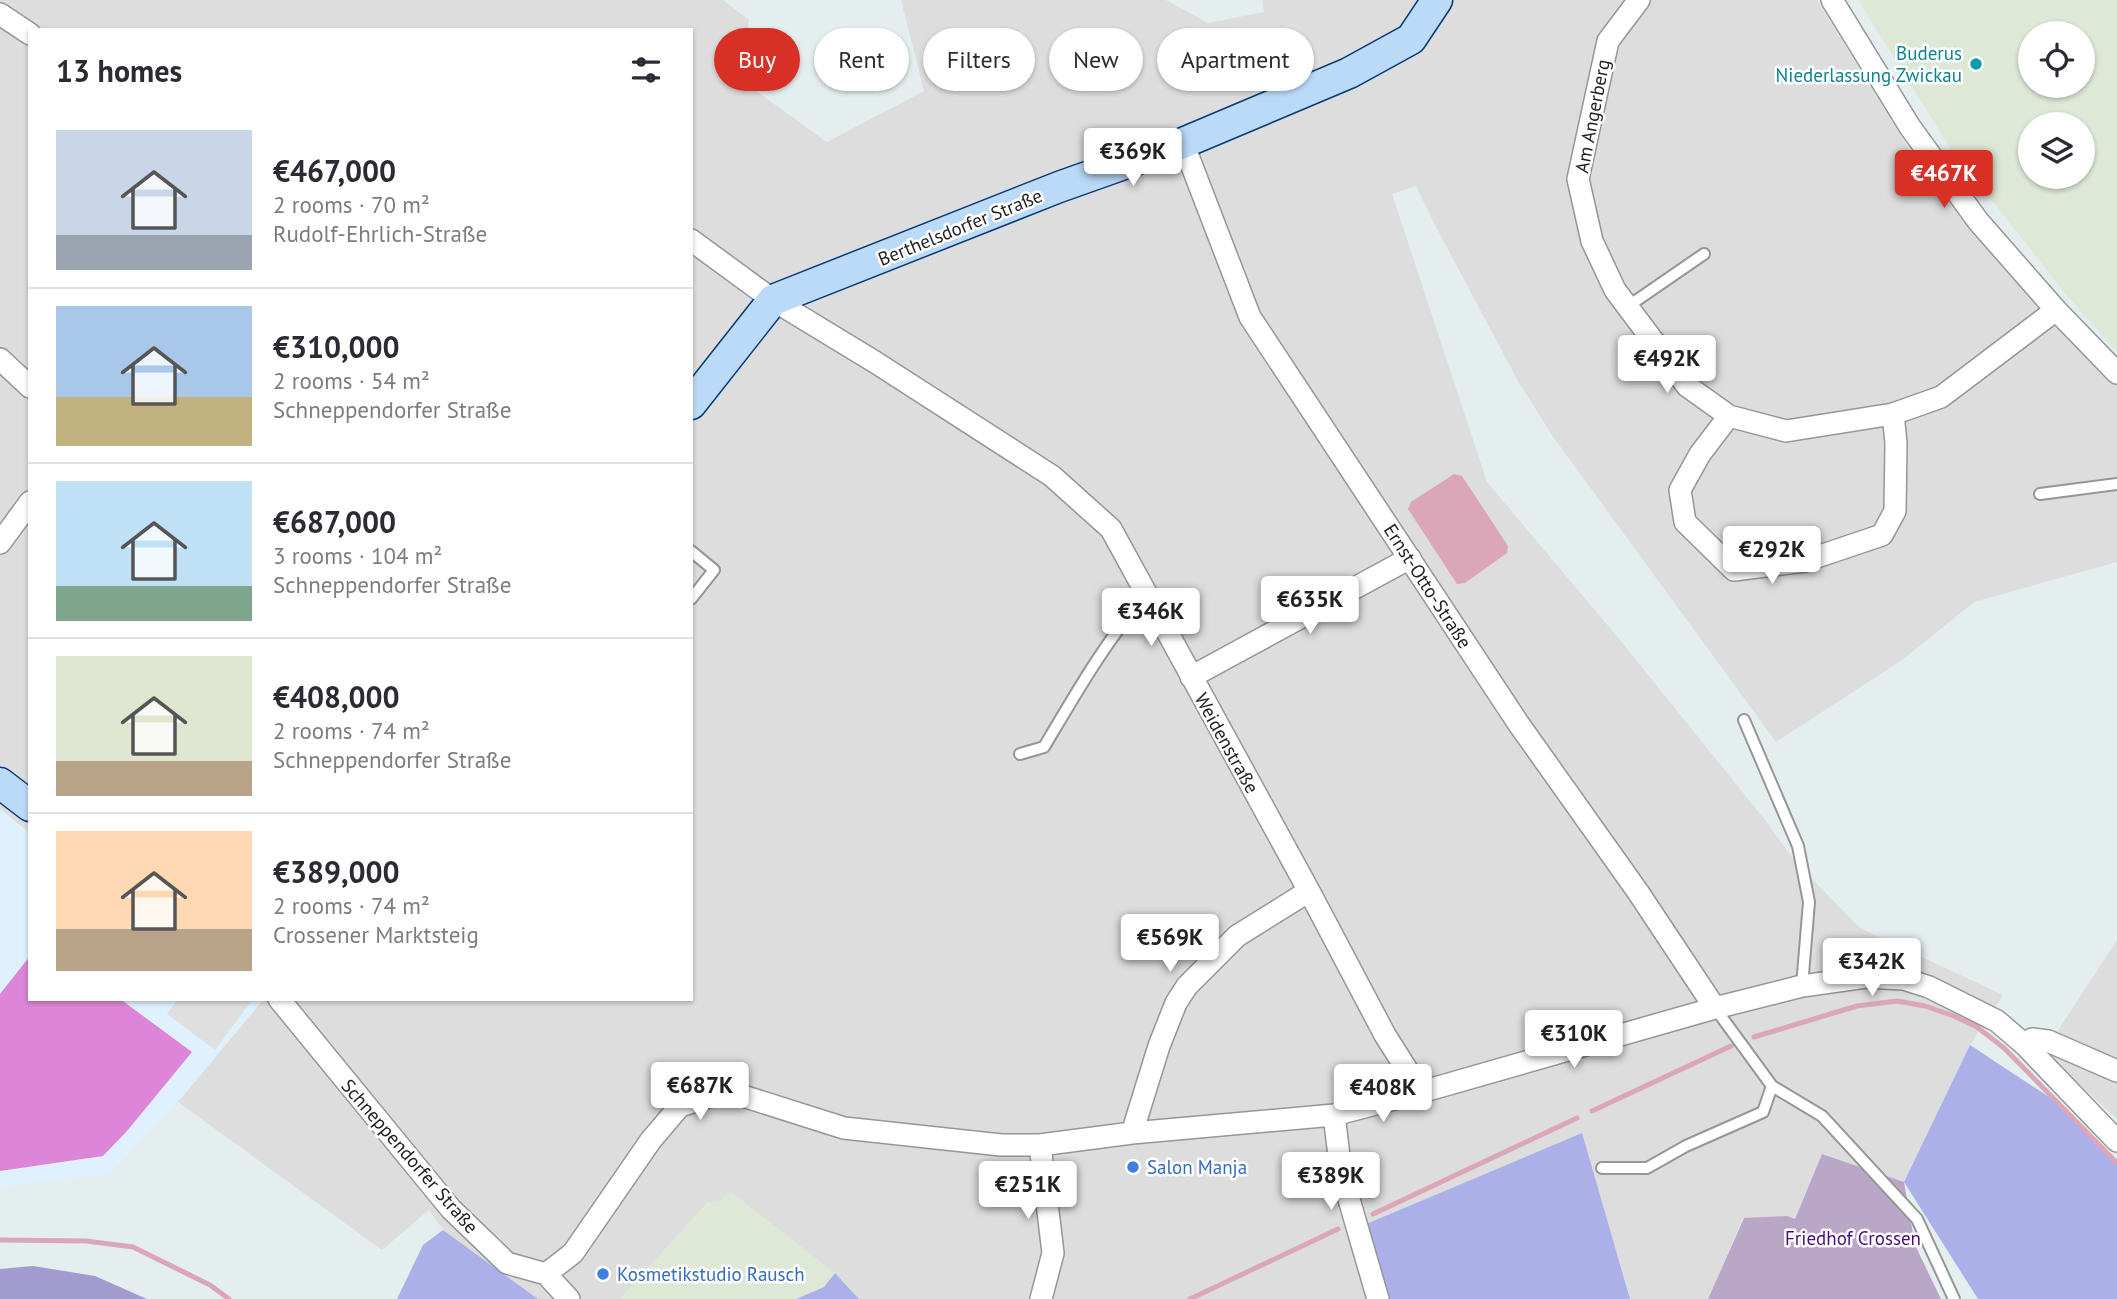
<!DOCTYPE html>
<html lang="en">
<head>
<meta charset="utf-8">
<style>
  :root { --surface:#fff; --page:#f2f2f3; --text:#2b2b33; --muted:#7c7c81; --line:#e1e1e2; --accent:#d93025 }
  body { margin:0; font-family:"PT Sans",sans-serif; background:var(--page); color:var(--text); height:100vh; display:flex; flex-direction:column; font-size:26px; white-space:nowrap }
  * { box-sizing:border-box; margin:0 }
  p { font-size:23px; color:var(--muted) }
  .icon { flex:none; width:38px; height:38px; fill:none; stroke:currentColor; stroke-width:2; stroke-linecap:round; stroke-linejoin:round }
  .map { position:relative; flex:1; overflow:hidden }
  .drawer { position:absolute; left:28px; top:28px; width:665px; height:973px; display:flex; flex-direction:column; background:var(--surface); border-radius:0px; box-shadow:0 2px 5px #0004 }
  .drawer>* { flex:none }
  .hud { position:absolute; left:714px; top:28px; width:665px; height:63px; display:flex; gap:14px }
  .fabs { position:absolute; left:2018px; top:21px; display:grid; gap:14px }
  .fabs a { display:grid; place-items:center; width:77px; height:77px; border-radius:50%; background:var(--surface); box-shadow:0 2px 5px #0004; font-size:35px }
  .price { position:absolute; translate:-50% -60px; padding:0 16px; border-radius:7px; background:#fff; color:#222; font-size:23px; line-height:46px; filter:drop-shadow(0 2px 4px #0008) }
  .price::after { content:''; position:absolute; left:50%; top:42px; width:21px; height:16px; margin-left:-10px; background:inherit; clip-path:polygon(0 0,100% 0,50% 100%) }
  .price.active { background:var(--accent); color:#fff }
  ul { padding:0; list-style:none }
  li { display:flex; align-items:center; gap:21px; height:175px; padding:0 28px }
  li+li { border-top:2px solid var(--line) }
  li span { display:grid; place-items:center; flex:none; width:196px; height:140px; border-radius:0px; color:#555 }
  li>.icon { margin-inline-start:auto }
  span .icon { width:84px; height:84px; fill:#fffc; stroke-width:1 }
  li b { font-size:30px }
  h2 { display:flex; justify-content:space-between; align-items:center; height:84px; padding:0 28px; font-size:30px }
  .tag { padding:0 24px; border-radius:32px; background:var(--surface); box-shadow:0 2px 5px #0004; font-size:24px; line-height:63px }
  .tag.active { background:var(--accent); color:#fff }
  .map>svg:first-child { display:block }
  .residential { fill:#dcdddc; fill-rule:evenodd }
  .industrial { fill:#dee8d7; fill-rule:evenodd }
  .education { fill:#dff1fe }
  .grass { fill:#acb0e8 }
  .forest { fill:#a29bce }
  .cemetery { fill:#baa7c8 }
  .pitch { fill:#dd85d8 }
  .parking { fill:#dfdfdf }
  .water { fill:#dca6b9 }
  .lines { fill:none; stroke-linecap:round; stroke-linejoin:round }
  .stream { stroke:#dca6b9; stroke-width:5 }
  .lane-casing { stroke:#969696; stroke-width:14 }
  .street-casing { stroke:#969696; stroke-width:24 }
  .secondary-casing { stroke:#073974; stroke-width:33 }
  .lane { stroke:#fff; stroke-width:10 }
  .street { stroke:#fff; stroke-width:21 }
  .secondary { stroke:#badaf8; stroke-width:30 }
  .culture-dot { fill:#0f9aa8; stroke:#fff; stroke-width:2.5 }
  .shop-dot { fill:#3f7fe0; stroke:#fff; stroke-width:2.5 }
  .labels { text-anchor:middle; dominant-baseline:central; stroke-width:5; stroke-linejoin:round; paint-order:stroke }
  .culture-label { font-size:19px; fill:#0d838f; stroke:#fff; text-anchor:end }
  .street-label { font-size:19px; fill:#1f1f1f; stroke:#fff }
  .shop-label { font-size:19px; fill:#366cbe; stroke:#fff; text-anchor:start }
  .park-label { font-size:19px; fill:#470e7b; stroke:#fff }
</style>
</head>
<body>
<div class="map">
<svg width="2117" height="1299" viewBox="0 0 2117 1299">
  <rect width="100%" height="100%" fill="#e5eeef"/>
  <path class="residential" d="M 0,0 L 723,0 L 749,20 L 742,81 L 827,142 L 924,91 L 901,0 L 1166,0 L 1208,23 L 1264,12 L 1262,0 L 1817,0 L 1929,181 L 2117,383 L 2117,562 L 1974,602 L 1902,660 L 1776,742 L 1554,438 L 1519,383 L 1436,227 L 1416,186 L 1392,194 L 1487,482 L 1620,640 L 1765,820 L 1797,864 L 1860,928 L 2003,995 L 1970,1045 L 1904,1182 L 1822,1154 L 1795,1219 L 1743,1218 L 1708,1299 L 1630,1299 L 1581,1133 L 1385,1299 L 859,1299 L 835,1273 L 718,1203 L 708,1202 L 620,1299 L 538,1299 L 443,1230 L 429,1210 L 382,1250 L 178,1102 L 110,1174 L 0,1186 ZM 30,30 L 691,30 L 691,999 L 30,999 Z
    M 2117,940 L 2117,1119 L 2044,1052 Z"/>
  <path class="industrial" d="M 1858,0 L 2117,0 L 2117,352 L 2068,297 L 1949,146 ZM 2030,33 L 2082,33 L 2082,86 L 2030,86 ZM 2030,124 L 2082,124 L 2082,177 L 2030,177 Z
    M 730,1191 L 835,1273 L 824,1287 L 796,1299 L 620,1299 L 708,1202 L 718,1202 Z"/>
  <path class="education" d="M 0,809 L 30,833 L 30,999 L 263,1000 L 178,1102 L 110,1174 L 0,1187 Z"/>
  <path class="grass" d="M 1970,1045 L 2049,1097 L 2117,1160 L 2117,1299 L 1978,1299 L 1904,1182 Z
    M 1582,1133 L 1630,1299 L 1385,1299 L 1364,1225 Z
    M 443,1230 L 538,1299 L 397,1299 L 423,1245 Z
    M 835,1273 L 859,1299 L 796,1299 L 824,1287 Z"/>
  <path class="forest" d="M 33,1266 L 95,1276 L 147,1299 L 0,1299 L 0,1269 Z"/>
  <path class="cemetery" d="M 1822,1154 L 1904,1182 L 1915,1245 L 1941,1299 L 1708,1299 L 1744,1218 L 1787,1216 L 1795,1219 Z"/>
  <path class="pitch" d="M 30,956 L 30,999 L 120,999 L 192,1052 L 127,1131 L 103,1156 L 0,1171 L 0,994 Z"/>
  <path class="parking" d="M 1269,66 L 1282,92 L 1254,97 L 1245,83 Z
    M 178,999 L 253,999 L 215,1050 L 167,1014 Z"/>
  <path class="water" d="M 1454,474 L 1462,476 L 1508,546 L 1507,553 L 1465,583 L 1457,584 L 1408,509 L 1411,502 Z"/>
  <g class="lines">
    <path class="stream" d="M 1754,1037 L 1857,1006 L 1897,1001 L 1925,1006 L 1954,1016 L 1977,1027 L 2004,1048 L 2117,1163
      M 1592,1111 L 1731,1046
      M 1373,1214 L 1577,1118
      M 0,1240 L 86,1241 L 133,1247 L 210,1285 L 229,1299
      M 1190,1299 L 1338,1229"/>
    <defs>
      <path id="lane" d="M 1627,307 L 1704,254
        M 2040,494 L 2117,484
        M 691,551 L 714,570 L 691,599
        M 1744,720 L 1798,846 L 1809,902 L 1802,986
        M 1020,754 L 1044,747 C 1075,695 1106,640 1146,595
        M 1715,1008 L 1772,1086 L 1822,1116 L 1917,1219 L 1954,1299
        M 1602,1168 L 1647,1168 L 1686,1146 L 1763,1112 L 1772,1086"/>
      <path id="street" d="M 1639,0 L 1608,41 L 1578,179 L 1592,241 L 1615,290 L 1687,386 L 1729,416 L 1786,431 L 1893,414 L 1941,397 L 2056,310
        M 1832,0 L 1910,127 L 1978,221 L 2056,310 L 2117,373
        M 0,14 L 30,34
        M 1183,143 L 1250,317 L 1518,723 L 1638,892 L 1715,1008
        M 691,240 L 773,300 L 875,362 L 1052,476 L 1111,529 L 1309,891 L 1385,1035 L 1421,1092
        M 0,359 L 30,387
        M 1729,416 L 1700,454 L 1680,490 L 1685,522 L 1734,570 L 1805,561 L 1882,535 L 1895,511 L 1896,443 L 1893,414
        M 0,543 L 30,502
        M 1191,677 L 1410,558
        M 279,999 L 451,1209 L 507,1263 L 546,1274 L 573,1253 L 651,1140 L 680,1106 L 727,1091 L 844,1128 L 1001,1145 L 1040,1145 L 1132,1133 L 1334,1115 L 1421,1092 L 1715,1008 L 1802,986 L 1866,977 L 1904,979 L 1929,987 L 1997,1021 L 2025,1045 L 2117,1141
        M 2025,1045 L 2032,1039 L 2048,1041 L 2117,1071
        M 1334,1115 L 1341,1172 L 1378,1299
        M 1132,1133 L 1159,1046 L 1176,1003 L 1187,986 L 1237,936 L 1309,891
        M 1040,1145 L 1053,1253 L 1041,1299
        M 546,1274 L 569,1299"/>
      <path id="secondary" d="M 691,404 L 773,300 L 1059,187 L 1183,143 L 1349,73 L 1411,39 L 1437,0
        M 0,783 L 30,806"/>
    </defs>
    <use href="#lane" class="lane-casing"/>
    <use href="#street" class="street-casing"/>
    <use href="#secondary" class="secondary-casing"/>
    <use href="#lane" class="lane"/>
    <use href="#street" class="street"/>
    <use href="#secondary" class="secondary"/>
  </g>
  <circle class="culture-dot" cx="1976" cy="64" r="7"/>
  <g class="shop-dot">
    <circle cx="1133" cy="1167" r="7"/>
    <circle cx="603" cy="1274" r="7"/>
  </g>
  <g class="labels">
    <g class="culture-label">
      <text x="1962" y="53">Buderus<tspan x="1962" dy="22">Niederlassung Zwickau</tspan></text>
    </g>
    <g class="street-label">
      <text transform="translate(1592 116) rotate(-79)">Am Angerberg</text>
      <text transform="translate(960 227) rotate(-22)">Berthelsdorfer Straße</text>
      <text transform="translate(1428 586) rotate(57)">Ernst-Otto-Straße</text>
      <text transform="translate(1227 743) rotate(61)">Weidenstraße</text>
      <text transform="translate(410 1156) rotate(49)">Schneppendorfer Straße</text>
    </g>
    <g class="shop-label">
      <text x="1147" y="1167">Salon Manja</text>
      <text x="617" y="1274">Kosmetikstudio Rausch</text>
    </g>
    <g class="park-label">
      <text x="1853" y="1238">Friedhof Crossen</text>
    </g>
  </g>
</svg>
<div class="fabs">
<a><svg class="icon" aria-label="locate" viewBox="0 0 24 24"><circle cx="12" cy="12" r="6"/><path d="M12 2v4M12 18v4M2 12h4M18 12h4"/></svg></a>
<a><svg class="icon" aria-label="layers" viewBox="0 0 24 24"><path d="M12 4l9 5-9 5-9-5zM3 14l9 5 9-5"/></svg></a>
</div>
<b class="price" style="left:1133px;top:188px">€369K</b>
<b class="price active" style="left:1944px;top:210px">€467K</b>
<b class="price" style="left:1667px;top:395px">€492K</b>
<b class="price" style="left:1772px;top:586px">€292K</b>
<b class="price" style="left:1310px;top:636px">€635K</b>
<b class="price" style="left:1151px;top:648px">€346K</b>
<b class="price" style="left:1170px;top:974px">€569K</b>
<b class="price" style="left:1872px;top:998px">€342K</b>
<b class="price" style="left:1574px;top:1070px">€310K</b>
<b class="price" style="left:700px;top:1122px">€687K</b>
<b class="price" style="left:1383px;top:1124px">€408K</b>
<b class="price" style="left:1331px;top:1212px">€389K</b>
<b class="price" style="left:1028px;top:1221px">€251K</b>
<div class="hud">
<a class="tag active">Buy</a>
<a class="tag">Rent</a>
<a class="tag">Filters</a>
<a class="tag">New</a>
<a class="tag">Apartment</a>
</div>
<section class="drawer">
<h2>13 homes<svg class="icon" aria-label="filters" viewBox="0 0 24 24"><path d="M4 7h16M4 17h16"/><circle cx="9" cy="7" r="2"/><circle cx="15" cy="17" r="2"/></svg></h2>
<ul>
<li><span style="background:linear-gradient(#c9d6e8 75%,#9aa5b1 0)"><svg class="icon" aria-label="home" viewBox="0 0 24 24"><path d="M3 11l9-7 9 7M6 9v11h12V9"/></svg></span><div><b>€467,000</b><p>2 rooms · 70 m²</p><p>Rudolf-Ehrlich-Straße</p></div></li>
<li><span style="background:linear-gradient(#a9c7e8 65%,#c2b280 0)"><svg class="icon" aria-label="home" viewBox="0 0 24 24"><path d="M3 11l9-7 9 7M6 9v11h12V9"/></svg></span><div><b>€310,000</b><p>2 rooms · 54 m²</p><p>Schneppendorfer Straße</p></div></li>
<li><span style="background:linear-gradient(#bfe0f5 75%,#7fa58c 0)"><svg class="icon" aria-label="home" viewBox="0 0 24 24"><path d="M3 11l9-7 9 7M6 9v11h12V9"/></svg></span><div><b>€687,000</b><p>3 rooms · 104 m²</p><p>Schneppendorfer Straße</p></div></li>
<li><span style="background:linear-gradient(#dfe7d0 75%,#b9a48a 0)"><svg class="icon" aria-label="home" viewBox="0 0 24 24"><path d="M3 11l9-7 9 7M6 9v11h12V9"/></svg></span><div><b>€408,000</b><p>2 rooms · 74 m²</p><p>Schneppendorfer Straße</p></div></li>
<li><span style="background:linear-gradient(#ffd9b3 70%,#b9a48a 0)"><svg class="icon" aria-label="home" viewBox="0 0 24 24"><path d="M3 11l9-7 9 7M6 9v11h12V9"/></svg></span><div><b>€389,000</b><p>2 rooms · 74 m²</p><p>Crossener Marktsteig</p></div></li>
</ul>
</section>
</div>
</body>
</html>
